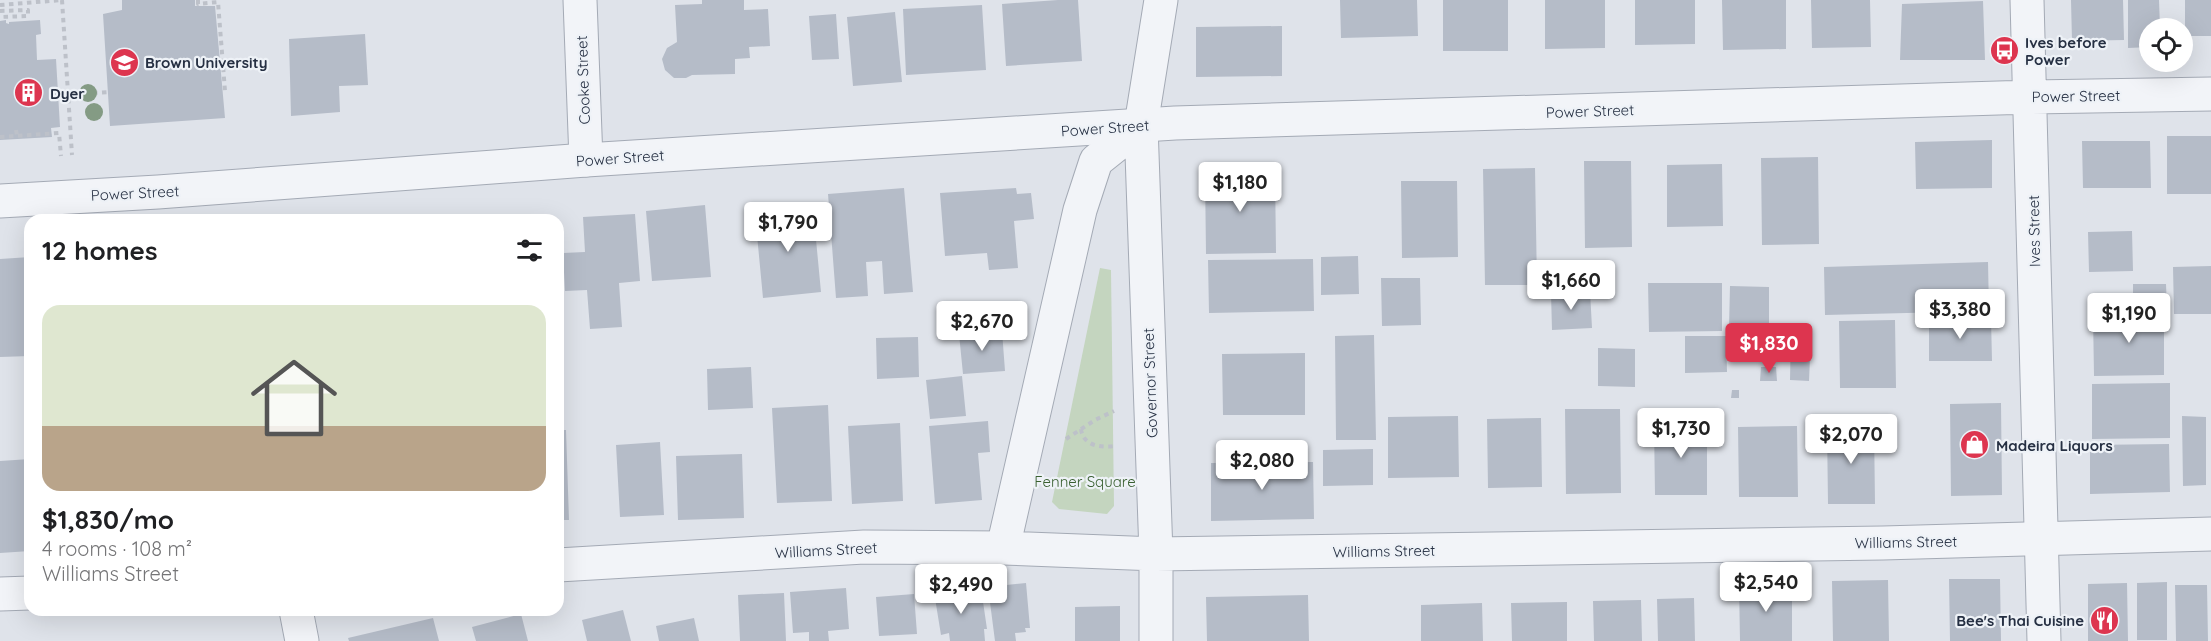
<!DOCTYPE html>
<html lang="en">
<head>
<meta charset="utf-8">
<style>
  :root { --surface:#fff; --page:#f6f6f6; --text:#202124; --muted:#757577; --line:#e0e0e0; --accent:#dd354f }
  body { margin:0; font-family:Quicksand,sans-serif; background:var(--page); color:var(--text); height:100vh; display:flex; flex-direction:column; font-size:22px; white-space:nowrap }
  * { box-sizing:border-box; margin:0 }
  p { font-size:20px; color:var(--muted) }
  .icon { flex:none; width:33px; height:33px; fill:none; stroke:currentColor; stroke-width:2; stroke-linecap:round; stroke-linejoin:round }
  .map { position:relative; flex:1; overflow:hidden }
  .side { position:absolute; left:24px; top:214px; width:540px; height:402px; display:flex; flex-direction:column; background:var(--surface); border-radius:18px; box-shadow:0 6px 24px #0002 }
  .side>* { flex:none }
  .fabs { position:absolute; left:2139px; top:18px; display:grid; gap:12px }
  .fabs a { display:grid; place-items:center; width:54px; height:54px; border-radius:50%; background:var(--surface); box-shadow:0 6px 24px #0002; font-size:30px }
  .price { position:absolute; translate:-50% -51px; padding:0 14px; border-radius:6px; background:#fff; color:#222; font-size:20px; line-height:39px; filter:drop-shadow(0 2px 3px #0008) }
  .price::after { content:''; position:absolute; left:50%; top:36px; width:18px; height:14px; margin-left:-9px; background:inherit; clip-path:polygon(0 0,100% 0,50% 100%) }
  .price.active { background:var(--accent); color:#fff }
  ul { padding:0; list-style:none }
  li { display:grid; align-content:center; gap:12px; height:318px; padding:0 18px }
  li+li { border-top:2px solid var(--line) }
  li span { display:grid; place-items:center; height:186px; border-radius:18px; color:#555 }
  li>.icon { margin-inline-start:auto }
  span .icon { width:108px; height:108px; fill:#fffc; stroke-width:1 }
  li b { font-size:26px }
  h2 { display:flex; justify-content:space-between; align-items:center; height:72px; padding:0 18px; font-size:26px }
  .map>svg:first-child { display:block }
  .green { fill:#c4d5bf }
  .building { fill:#b5bcc8 }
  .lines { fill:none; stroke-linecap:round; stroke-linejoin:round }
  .minor-casing { stroke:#a4aab5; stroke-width:35 }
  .tertiary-casing { stroke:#a4aab5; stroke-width:35 }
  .path { stroke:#bdc1c9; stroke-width:4; stroke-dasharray:4.5 4.5; stroke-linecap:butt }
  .minor { stroke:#f2f4f8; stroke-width:33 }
  .tertiary { stroke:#f2f4f8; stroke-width:33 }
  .tree { fill:#849b84 }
  .labels { text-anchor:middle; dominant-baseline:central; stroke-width:4.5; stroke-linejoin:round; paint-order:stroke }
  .poi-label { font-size:15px; font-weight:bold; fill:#263043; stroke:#eef2f7; text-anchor:start }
  .street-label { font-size:15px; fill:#263043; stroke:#eef2f7 }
  .park-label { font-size:15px; fill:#3a6031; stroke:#eef2f7 }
</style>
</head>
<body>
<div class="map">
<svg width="2211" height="641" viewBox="0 0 2211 641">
  <rect width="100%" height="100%" fill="#dfe3ea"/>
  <path class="green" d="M 1100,268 L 1111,270 L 1114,506 L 1107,514 L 1059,509 L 1052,502 Z"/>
  <path class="building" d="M 122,0 L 195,0 L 195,6 L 215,6 L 225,118 L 110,126 L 103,14 L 122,10 Z
    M 702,0 L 744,0 L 744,10 L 768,9 L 770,46 L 749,47 L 750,58 L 735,59 L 735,74 L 692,75 L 686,78 L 674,78 L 665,70 L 662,59 L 667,48 L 677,42 L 675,5 L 702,4 Z
    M 1058,0 L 1078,0 L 1082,61 L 1006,66 L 1002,4 Z
    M 1340,0 L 1417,0 L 1418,36 L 1341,38 Z
    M 1443,0 L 1508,0 L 1508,51 L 1443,51 Z
    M 1545,0 L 1605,0 L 1605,48 L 1545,49 Z
    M 1635,0 L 1695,0 L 1695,44 L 1635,45 Z
    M 1722,0 L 1786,0 L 1786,49 L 1723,50 Z
    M 1811,0 L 1870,0 L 1871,47 L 1812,48 Z
    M 2071,0 L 2123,0 L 2124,40 L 2072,41 Z
    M 2128,0 L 2159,0 L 2160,28 L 2150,28 L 2150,47 L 2128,48 Z
    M 2185,0 L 2211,0 L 2211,36 L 2185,36 Z
    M 1983,1 L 1985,60 L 1900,60 L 1902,4 Z
    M 982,5 L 986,70 L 906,75 L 903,9 Z
    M 895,12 L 902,82 L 853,86 L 847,17 Z
    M 836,14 L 839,59 L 812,60 L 809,16 Z
    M 6,20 L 6,23 L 9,24 L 9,22 L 40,20 L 41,34 L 36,35 L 37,60 L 56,59 L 60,127 L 51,128 L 52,137 L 0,140 L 0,21 Z
    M 1282,26 L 1282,76 L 1196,77 L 1196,27 Z
    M 365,34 L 368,85 L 339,86 L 340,112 L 291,116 L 289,39 Z
    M 2167,136 L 2211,136 L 2211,194 L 2167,194 Z
    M 1992,140 L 1992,188 L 1916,189 L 1915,142 Z
    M 2082,141 L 2150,141 L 2151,188 L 2083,188 Z
    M 1818,157 L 1819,244 L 1762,245 L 1761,158 Z
    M 1584,161 L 1631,161 L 1632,247 L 1585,248 Z
    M 1722,164 L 1723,226 L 1667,227 L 1667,165 Z
    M 1535,168 L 1537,285 L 1485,285 L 1483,169 Z
    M 1275,172 L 1276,253 L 1206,254 L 1205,173 Z
    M 1401,181 L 1457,181 L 1458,257 L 1402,258 Z
    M 904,188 L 913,292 L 884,294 L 882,261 L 866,262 L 868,296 L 836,298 L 828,194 Z
    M 1016,188 L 1017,194 L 1031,193 L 1034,219 L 1014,221 L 1018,268 L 989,270 L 987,253 L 945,256 L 940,193 Z
    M 705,205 L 711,277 L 652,281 L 646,211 Z
    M 813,208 L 821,292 L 763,298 L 755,214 Z
    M 635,214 L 640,281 L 619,283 L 622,327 L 590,329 L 587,290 L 565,291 L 563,253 L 585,252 L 583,217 Z
    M 2132,231 L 2133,271 L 2089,272 L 2088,232 Z
    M 1358,256 L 1359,294 L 1321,295 L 1321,257 Z
    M 30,257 L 30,356 L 0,357 L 0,259 Z
    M 1313,259 L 1314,311 L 1209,313 L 1208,260 Z
    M 1988,262 L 1989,311 L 1825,315 L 1824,267 Z
    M 2211,266 L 2211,314 L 2174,314 L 2173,267 Z
    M 1381,278 L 1420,278 L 1421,325 L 1382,326 Z
    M 1648,283 L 1722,283 L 1722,331 L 1649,332 Z
    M 2133,284 L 2166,284 L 2167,308 L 2133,307 Z
    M 1730,286 L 1769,287 L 1769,328 L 1729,328 Z
    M 1590,291 L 1592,328 L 1552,330 L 1551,293 Z
    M 2164,313 L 2164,375 L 2094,376 L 2093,314 Z
    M 1929,318 L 1991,318 L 1992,361 L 1929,361 Z
    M 1895,320 L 1896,388 L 1840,388 L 1839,321 Z
    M 1763,330 L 1777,330 L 1776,346 L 1762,345 Z
    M 1002,331 L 1005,371 L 963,374 L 959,334 Z
    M 1791,333 L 1811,334 L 1809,381 L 1790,380 Z
    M 1374,335 L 1376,440 L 1336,440 L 1335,336 Z
    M 1685,336 L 1726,336 L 1727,372 L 1685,373 Z
    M 918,337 L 919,377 L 877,379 L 876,338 Z
    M 1598,348 L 1635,349 L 1635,387 L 1598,386 Z
    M 1305,353 L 1305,415 L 1223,415 L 1222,354 Z
    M 751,367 L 753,408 L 708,410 L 707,369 Z
    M 1761,367 L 1776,367 L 1777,381 L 1760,381 Z
    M 962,376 L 966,416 L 930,419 L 926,380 Z
    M 2170,383 L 2170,438 L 2092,439 L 2092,384 Z
    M 1732,390 L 1739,390 L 1739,398 L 1731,398 Z
    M 2001,403 L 2002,495 L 1951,496 L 1950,404 Z
    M 828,405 L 832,501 L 777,503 L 772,408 Z
    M 1565,409 L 1620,409 L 1621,493 L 1566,494 Z
    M 1458,416 L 1459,477 L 1388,478 L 1388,417 Z
    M 2182,416 L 2206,417 L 2206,485 L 2183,486 Z
    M 1541,418 L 1542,487 L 1488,488 L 1487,419 Z
    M 988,421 L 990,452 L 978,453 L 982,500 L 935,504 L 929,426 Z
    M 900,423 L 903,501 L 852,504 L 848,426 Z
    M 1707,423 L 1707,495 L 1655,495 L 1654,424 Z
    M 1874,425 L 1875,504 L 1828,504 L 1827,426 Z
    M 1797,426 L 1798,497 L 1739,497 L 1738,427 Z
    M 558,430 L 566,430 L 569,520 L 558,520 Z
    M 660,442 L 664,515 L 620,517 L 616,445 Z
    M 2169,444 L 2170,492 L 2090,494 L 2090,445 Z
    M 1373,449 L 1373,485 L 1323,486 L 1323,450 Z
    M 742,454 L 744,518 L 678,520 L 676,456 Z
    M 30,459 L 30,551 L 0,553 L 0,461 Z
    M 1313,462 L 1314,519 L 1211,521 L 1211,463 Z
    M 1949,579 L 2000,579 L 2001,641 L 1950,641 Z
    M 1888,580 L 1889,641 L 1833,641 L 1832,581 Z
    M 2167,582 L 2167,640 L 2137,640 L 2137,583 Z
    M 1026,583 L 1030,628 L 1025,628 L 1026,632 L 1015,633 L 1016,641 L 995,641 L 988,587 Z
    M 2127,583 L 2128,641 L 2088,641 L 2088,584 Z
    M 1739,585 L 1792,585 L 1792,641 L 1740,641 Z
    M 2175,585 L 2207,585 L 2208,641 L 2176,641 Z
    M 970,586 L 971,597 L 982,595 L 987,629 L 984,629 L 985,641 L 950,641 L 949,633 L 941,635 L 934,592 Z
    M 846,588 L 849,629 L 828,631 L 829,641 L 809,641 L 809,632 L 793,633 L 790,592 Z
    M 784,593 L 786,641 L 740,641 L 738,595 Z
    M 914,594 L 917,634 L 879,636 L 876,597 Z
    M 1308,595 L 1309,641 L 1207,641 L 1206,597 Z
    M 1694,598 L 1695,641 L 1658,641 L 1657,599 Z
    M 1641,600 L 1642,641 L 1594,641 L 1593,601 Z
    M 1567,602 L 1567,641 L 1512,641 L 1511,603 Z
    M 1482,603 L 1483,641 L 1421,641 L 1421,605 Z
    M 1120,606 L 1120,641 L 1075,641 L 1075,607 Z
    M 623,610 L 631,641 L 587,641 L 582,620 Z
    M 521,614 L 528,641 L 476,641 L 472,627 Z
    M 433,618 L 439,641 L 349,641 L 348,638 Z
    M 694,618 L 699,641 L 659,641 L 656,626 Z"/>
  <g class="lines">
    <defs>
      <path id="minor" d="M 580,0 L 586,160
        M 1003,548 L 1080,210 L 1096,161 L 1141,125
        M 558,565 L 864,547 L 1003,548 L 1156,554 L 1883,543 L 2211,534
        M 0,594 L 30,593
        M 296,610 L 302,641
        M 1156,641 L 1156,554 L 1141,125 L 1161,0"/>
      <path id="tertiary" d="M 2027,0 L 2044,641
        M 0,201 L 158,192 L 586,160 L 1175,123 L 2031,97 L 2211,94"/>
    </defs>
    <use href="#minor" class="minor-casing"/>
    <use href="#tertiary" class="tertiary-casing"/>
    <path class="path" d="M 62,0 L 72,155
      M 198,0 L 198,4 L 218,2 L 225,91
      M 0,5 L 62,0
      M 0,11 L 28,10 L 28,16 L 0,17
      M83.5 93a4.5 4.5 0 1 1 9 0a4.5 4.5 0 1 1-9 0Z
      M 93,93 L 109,92
      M 69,96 L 83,93
      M 16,130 L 17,136
      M 0,137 L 59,133 L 61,156
      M 1081,429 C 1083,446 1101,448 1115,446
      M 1066,439 L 1095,420 L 1114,411"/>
    <use href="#minor" class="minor"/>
    <use href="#tertiary" class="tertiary"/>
  </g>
  <g class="tree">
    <circle cx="88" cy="93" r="9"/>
    <circle cx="94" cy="112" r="9"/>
  </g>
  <defs>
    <symbol id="bus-disc" viewBox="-11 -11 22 22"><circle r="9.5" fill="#dd354f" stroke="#eef2f7"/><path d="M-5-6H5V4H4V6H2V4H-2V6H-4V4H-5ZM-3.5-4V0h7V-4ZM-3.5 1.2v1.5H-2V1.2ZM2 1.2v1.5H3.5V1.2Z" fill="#fff"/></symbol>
    <symbol id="university-disc" viewBox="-11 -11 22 22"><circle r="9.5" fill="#dd354f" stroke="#eef2f7"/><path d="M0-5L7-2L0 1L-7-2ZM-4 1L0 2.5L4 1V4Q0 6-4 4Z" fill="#fff"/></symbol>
    <symbol id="building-disc" viewBox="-11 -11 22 22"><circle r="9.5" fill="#dd354f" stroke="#eef2f7"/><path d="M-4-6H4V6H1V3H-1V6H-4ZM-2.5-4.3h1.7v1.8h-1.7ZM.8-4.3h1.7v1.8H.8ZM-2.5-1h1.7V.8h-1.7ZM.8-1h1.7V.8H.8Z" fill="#fff"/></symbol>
    <symbol id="shop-disc" viewBox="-11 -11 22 22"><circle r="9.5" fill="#dd354f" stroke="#eef2f7"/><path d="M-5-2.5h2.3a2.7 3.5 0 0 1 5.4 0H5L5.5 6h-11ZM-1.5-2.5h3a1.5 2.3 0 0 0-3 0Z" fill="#fff"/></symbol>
    <symbol id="restaurant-disc" viewBox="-11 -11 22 22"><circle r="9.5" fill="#dd354f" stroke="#eef2f7"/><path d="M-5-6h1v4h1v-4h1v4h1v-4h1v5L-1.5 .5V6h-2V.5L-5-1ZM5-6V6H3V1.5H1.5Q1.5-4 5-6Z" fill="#fff"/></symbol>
  </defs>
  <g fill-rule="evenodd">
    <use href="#bus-disc" x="1988" y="34" width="33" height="33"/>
    <use href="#university-disc" x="108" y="46" width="33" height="33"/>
    <use href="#building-disc" x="12" y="76" width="33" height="33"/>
    <use href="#shop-disc" x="1958" y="428" width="33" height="33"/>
    <use href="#restaurant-disc" x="2088" y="604" width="33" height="33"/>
  </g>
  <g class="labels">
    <g class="poi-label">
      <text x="2025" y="42">Ives before<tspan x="2025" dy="17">Power</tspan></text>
      <text x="145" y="62">Brown University</text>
      <text x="50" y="93">Dyer</text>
      <text x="1996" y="445">Madeira Liquors</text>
      <text x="2084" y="620" text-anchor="end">Bee's Thai Cuisine</text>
    </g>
    <g class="street-label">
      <text transform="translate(583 80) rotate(-92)">Cooke Street</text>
      <text transform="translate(2076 96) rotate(-1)">Power Street</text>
      <text transform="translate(1590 111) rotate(-2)">Power Street</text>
      <text transform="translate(1105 128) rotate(-4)">Power Street</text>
      <text transform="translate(620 158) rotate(-4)">Power Street</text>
      <text transform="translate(135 193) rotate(-3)">Power Street</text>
      <text transform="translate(2034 231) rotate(-91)">Ives Street</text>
      <text transform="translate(1150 383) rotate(-92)">Governor Street</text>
      <text transform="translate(1906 542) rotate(-1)">Williams Street</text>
      <text transform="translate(826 550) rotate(-3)">Williams Street</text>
      <text transform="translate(1384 551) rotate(-1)">Williams Street</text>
    </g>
    <g class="park-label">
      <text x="1085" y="481">Fenner Square</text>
    </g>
  </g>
</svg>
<div class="fabs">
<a><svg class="icon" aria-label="locate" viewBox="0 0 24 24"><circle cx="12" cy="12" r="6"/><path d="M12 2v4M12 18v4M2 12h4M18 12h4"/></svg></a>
</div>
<b class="price" style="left:1240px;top:213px">$1,180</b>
<b class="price" style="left:788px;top:253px">$1,790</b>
<b class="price" style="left:1571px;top:311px">$1,660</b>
<b class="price" style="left:1960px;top:340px">$3,380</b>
<b class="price" style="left:2129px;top:344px">$1,190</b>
<b class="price" style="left:982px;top:352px">$2,670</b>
<b class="price active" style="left:1769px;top:374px">$1,830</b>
<b class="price" style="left:1681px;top:459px">$1,730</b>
<b class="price" style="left:1851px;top:465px">$2,070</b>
<b class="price" style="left:1262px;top:491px">$2,080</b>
<b class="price" style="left:1766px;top:613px">$2,540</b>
<b class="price" style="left:961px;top:615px">$2,490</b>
<section class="side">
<h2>12 homes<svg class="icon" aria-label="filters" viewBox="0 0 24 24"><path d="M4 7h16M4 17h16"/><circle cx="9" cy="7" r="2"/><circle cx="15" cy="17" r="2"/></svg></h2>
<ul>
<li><span style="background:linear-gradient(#dfe7d0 65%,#b9a48a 0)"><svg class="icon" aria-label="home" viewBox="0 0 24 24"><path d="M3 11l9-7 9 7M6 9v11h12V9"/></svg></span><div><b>$1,830/mo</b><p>4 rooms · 108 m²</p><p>Williams Street</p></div></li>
</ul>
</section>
</div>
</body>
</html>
